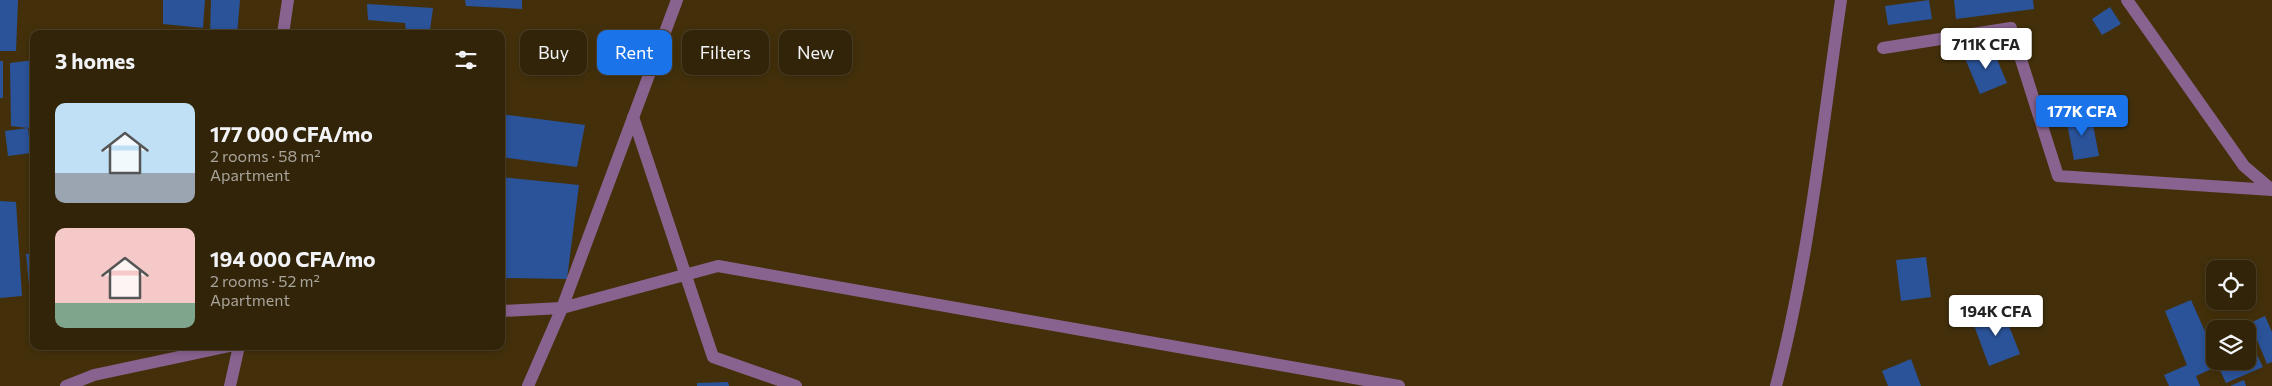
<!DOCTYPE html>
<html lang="en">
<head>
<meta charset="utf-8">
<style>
  :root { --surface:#322408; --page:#3d3016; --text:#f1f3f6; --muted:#a8a49c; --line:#4d4129; --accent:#1a73e8 }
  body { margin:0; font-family:Commissioner,sans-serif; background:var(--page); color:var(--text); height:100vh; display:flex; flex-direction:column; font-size:19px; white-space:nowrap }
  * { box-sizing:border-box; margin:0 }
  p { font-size:16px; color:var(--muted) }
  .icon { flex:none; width:28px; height:28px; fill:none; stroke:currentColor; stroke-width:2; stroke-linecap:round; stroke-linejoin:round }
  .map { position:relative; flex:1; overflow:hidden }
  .sheet { position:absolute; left:30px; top:30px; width:475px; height:320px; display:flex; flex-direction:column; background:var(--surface); border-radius:10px; box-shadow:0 2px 8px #0003,0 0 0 1px var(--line) }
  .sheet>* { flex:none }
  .top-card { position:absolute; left:520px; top:30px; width:475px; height:45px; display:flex; gap:10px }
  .buttons { position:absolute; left:2206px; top:260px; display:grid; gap:10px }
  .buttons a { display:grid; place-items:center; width:50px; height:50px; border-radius:10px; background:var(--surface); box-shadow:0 2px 8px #0003,0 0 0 1px var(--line); font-size:25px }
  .price { position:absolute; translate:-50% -42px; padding:0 11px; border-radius:5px; background:#fff; color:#222; font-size:16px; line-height:32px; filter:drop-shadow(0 1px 2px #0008) }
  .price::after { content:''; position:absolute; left:50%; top:30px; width:15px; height:11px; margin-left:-8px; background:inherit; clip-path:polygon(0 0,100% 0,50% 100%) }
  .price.active { background:var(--accent); color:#fff }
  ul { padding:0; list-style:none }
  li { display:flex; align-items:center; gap:15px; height:125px; padding:0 25px }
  li span { display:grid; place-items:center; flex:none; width:140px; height:100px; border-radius:10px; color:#555 }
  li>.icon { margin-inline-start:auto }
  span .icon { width:60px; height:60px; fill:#fffc; stroke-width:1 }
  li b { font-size:21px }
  h2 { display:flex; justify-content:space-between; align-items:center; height:60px; padding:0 25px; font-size:21px }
  .tag { padding:0 18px; border-radius:10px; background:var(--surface); box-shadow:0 2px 8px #0003,0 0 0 1px var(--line); font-size:18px; line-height:45px }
  .tag.active { background:var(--accent); color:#fff }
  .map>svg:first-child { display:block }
  .building { fill:#2b5399 }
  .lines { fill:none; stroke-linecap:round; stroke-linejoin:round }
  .minor { stroke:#896390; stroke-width:12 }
</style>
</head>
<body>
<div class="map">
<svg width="2272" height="386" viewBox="0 0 2272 386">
  <rect width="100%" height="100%" fill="#43300b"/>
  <path class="building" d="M 0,0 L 18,0 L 16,51 L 0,51 Z
    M 163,0 L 205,0 L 203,28 L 163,24 Z
    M 211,0 L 240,0 L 237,34 L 210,34 Z
    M 465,0 L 522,0 L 522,9 L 466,6 Z
    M 1929,0 L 1932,19 L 1888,25 L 1885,6 Z
    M 1954,0 L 2033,0 L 2034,9 L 1956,19 Z
    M 367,4 L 433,8 L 430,30 L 406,31 L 405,23 L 368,20 Z
    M 2110,7 L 2121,24 L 2102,35 L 2092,19 Z
    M 1991,45 L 2007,83 L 1980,94 L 1964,56 Z
    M 34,60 L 34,128 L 28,128 L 31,153 L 8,156 L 5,131 L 28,128 L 11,126 L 10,63 Z
    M 0,61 L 3,61 L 3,98 L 0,98 Z
    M 501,114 L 585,125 L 577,167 L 501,157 Z
    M 2091,114 L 2099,156 L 2074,160 L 2066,118 Z
    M 501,177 L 579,185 L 567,279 L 501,278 Z
    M 0,201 L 16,202 L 22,296 L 0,298 Z
    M 34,253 L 34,294 L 30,295 L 26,254 Z
    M 1926,257 L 1931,297 L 1901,301 L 1896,260 Z
    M 2191,300 L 2211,345 L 2215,344 L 2215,361 L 2248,361 L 2248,337 L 2263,367 L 2226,383 L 2218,366 L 2196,376 L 2200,386 L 2169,386 L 2164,375 L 2187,365 L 2165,311 Z
    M 2002,308 L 2020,354 L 1989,366 L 1972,320 Z
    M 2265,316 L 2272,332 L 2272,362 L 2267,364 L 2250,323 Z
    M 1911,359 L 1921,386 L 1888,386 L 1882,371 Z
    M 2244,380 L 2246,386 L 2230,386 Z
    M 728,382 L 729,386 L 697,386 L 697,383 Z"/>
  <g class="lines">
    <path class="minor" d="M 2127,0 L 2244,166 L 2272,190
      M 283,34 L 288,0
      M 1883,48 L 2011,28 L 2058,176 L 2272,190
      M 633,117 L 713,357 L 796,386
      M 501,311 L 562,308 L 718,266 L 1399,386
      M 66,386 L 94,375 L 230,346
      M 230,386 L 239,346
      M 528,386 L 562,308 L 677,0
      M 1776,386 C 1809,260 1822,129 1841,0"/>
  </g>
</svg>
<div class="buttons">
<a><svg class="icon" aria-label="locate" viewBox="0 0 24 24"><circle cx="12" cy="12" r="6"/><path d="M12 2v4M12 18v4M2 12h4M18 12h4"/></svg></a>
<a><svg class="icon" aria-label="layers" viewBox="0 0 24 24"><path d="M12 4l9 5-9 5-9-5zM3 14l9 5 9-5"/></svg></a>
</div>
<b class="price" style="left:1986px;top:70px">711K CFA</b>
<b class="price active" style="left:2082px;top:137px">177K CFA</b>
<b class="price" style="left:1996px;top:337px">194K CFA</b>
<div class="top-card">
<a class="tag">Buy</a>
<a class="tag active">Rent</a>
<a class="tag">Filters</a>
<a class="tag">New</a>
</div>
<section class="sheet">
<h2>3 homes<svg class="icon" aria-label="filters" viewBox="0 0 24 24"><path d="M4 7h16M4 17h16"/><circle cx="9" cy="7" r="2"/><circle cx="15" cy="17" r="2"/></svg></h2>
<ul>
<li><span style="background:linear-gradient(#bfe0f5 70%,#9aa5b1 0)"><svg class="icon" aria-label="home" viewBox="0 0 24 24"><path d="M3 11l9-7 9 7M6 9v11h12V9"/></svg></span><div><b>177 000 CFA/mo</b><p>2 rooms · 58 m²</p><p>Apartment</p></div></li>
<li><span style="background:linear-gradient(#f6c9c9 75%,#7fa58c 0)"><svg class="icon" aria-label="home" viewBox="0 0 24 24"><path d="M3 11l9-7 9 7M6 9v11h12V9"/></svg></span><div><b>194 000 CFA/mo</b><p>2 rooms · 52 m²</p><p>Apartment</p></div></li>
</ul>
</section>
</div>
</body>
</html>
